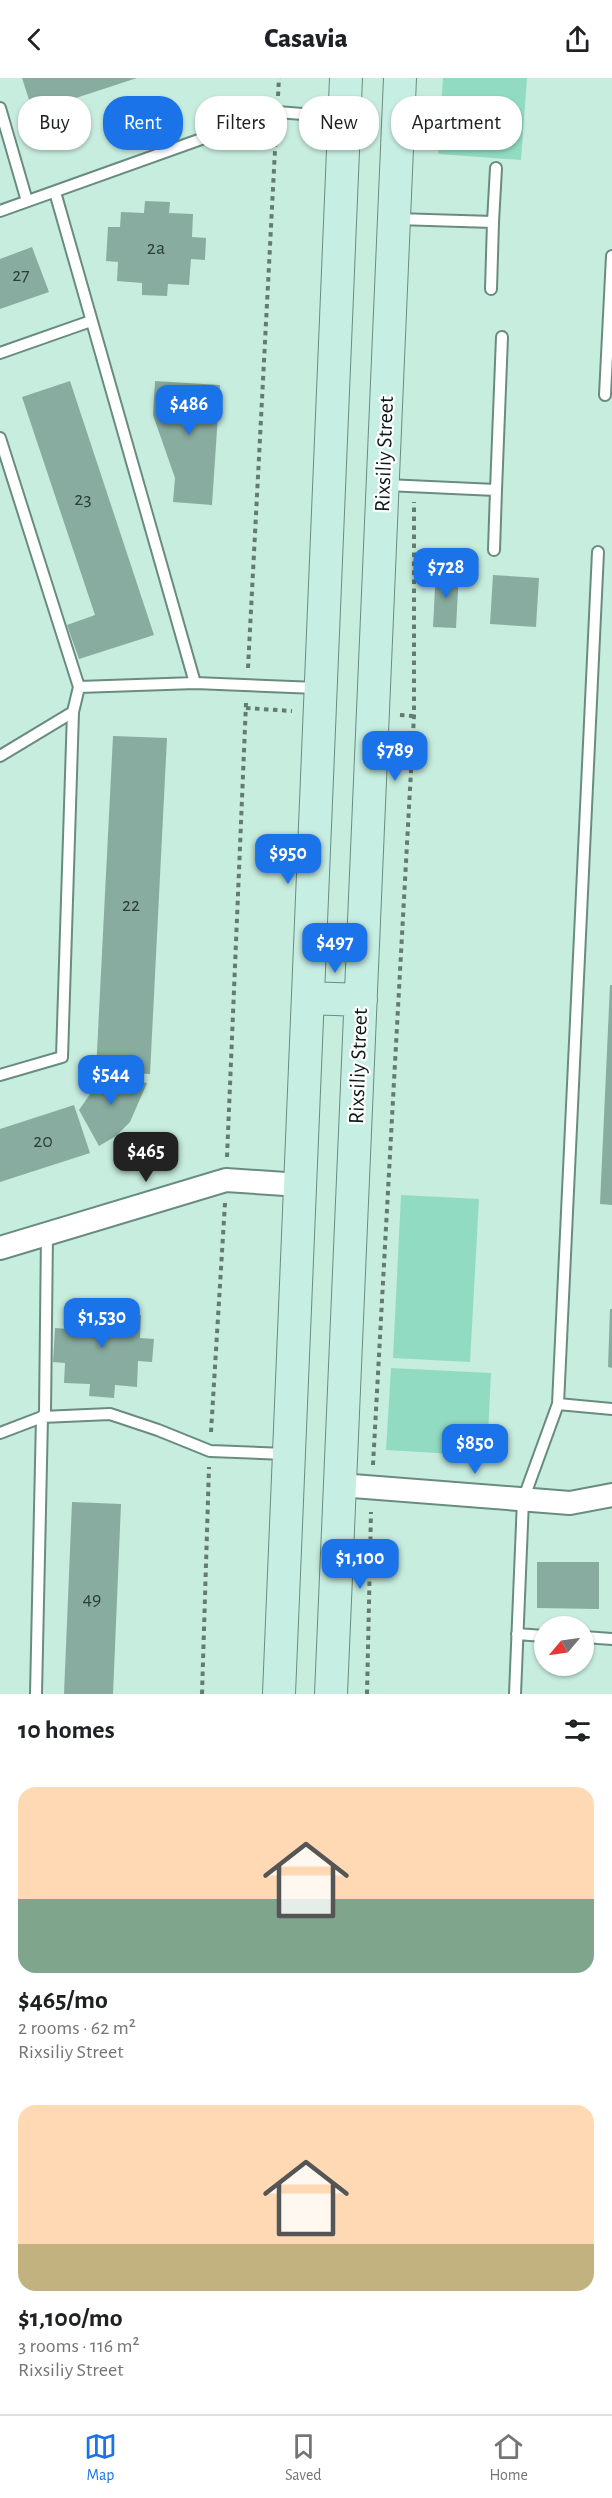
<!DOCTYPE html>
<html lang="en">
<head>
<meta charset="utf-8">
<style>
  :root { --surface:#fff; --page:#f2f2f2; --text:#202124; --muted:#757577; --line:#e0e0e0; --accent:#1a73e8 }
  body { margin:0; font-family:"Alegreya Sans",sans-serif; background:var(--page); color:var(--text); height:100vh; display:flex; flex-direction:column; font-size:22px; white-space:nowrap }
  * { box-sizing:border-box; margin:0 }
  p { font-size:20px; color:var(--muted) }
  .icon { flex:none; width:33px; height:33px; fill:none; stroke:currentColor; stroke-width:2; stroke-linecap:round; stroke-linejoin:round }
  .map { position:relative; height:1616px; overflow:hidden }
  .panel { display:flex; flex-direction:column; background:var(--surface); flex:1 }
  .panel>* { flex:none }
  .banner { position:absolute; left:18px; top:18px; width:576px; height:54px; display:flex; gap:12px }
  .needle { width:39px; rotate:241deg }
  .buttons { position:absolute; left:534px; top:1538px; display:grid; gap:12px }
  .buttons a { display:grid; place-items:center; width:60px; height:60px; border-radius:50%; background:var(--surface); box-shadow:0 2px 4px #0004; font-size:30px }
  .price { position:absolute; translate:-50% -51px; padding:0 14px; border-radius:12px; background:var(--accent); color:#fff; font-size:20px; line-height:39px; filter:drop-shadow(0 2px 3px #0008) }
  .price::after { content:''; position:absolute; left:50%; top:36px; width:18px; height:14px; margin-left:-9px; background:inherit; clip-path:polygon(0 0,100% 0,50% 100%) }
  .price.on { background:#222; color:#fff }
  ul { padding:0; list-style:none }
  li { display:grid; align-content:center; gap:12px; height:318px; padding:0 18px }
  li span { display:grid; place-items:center; height:186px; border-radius:18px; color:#555 }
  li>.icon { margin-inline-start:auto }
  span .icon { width:108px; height:108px; fill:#fffc; stroke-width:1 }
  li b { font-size:26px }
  h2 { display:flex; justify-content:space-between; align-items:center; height:72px; padding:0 18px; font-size:26px }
  .chip { padding:0 21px; border-radius:24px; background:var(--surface); box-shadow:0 2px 4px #0004; font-size:21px; line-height:54px }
  .chip.on { background:var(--accent); color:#fff }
  header { display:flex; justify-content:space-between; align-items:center; height:78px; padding:0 18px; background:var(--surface); font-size:27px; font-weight:800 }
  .dock { display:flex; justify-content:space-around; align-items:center; height:84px; border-top:2px solid var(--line); background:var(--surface); font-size:16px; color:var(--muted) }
  .dock a { display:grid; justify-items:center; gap:3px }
  .dock .on { color:var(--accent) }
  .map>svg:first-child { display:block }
  .green { fill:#91dbc2 }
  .building { fill:#89aca0 }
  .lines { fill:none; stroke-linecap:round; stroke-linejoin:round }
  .service-casing { stroke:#6a8c80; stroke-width:14 }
  .minor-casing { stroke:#6a8c80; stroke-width:26 }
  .secondary-casing { stroke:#6a8c80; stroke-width:34 }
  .path { stroke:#637c73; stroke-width:4; stroke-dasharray:4.5 4.5; stroke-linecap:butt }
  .service { stroke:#fff; stroke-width:10 }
  .minor { stroke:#fff; stroke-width:22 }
  .secondary { stroke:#c7eee3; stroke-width:32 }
  .labels { text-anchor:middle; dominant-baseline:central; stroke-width:4.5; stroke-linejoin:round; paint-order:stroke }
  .number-label { font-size:20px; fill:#2b3e38 }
  .street-label { font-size:22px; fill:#0c1a15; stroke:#fff }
</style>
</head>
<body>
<header><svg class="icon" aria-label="back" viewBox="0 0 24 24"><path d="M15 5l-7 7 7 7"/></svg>Casavia<svg class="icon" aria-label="share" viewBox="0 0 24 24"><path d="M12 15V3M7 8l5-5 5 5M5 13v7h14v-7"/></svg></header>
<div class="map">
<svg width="612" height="1616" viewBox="0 0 612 1616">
  <rect width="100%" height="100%" fill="#c7eddf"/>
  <path class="green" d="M 443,0 L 527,0 L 521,82 L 438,76 Z
    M 401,1117 L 479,1121 L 470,1284 L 393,1280 Z
    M 391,1290 L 491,1295 L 487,1378 L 386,1372 Z"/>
  <path class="building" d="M 22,0 L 137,0 L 33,34 Z
    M 145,123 L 170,124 L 169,135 L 193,136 L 192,159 L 206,160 L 205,182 L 191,181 L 189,207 L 168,206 L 167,218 L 142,217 L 142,205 L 117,203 L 118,184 L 106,183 L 108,149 L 120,149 L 121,134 L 144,135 Z
    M 32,169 L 49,214 L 0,231 L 0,181 Z
    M 70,303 L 154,557 L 79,581 L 67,547 L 95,537 L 22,319 Z
    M 155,303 L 220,307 L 212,427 L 173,424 L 175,400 L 153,337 Z
    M 436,491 L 459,493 L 456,550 L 433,549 Z
    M 493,497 L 539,500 L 536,549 L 490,546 Z
    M 113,658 L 167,660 L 150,996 L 96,993 Z
    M 610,907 L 612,907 L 612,1127 L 600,1126 Z
    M 104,996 L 147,1005 L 130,1044 L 116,1058 L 99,1068 L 79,1032 Z
    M 74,1027 L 90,1075 L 0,1104 L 0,1051 Z
    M 92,1224 L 117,1226 L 117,1236 L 141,1237 L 140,1260 L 154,1261 L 152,1284 L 138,1283 L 137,1309 L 115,1307 L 114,1320 L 89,1318 L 90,1306 L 64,1305 L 65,1285 L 53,1284 L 55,1250 L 68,1251 L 69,1235 L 92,1236 Z
    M 610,1231 L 612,1231 L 612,1290 L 608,1289 Z
    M 72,1424 L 121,1426 L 113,1616 L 64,1616 Z
    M 537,1484 L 599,1484 L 599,1531 L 537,1530 Z"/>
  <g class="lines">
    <defs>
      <path id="service" d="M 0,30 L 27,123
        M 55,114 L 195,605
        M 0,133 L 277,34 L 341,39
        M 397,141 L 493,144 L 491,211
        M 493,144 L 496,90
        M 0,275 L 91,243
        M 605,317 L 612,178
        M 0,360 L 79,609
        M 386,407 L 496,412 L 502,259
        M 494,472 L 496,412
        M 598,474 L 558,1326 L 612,1331
        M 0,678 L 73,634
        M 0,997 L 62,979 L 73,634 L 79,609 L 195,605 L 317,610
        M 0,1355 L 42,1339 L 45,1335 L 47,1155
        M 517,1556 L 544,1558
        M 584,1559 L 612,1561
        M 36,1616 L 42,1339 L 110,1336 L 158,1352 L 210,1373 L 285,1376
        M 515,1616 L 523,1422 L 558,1326"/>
      <path id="minor" d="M 0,1170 L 226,1102 L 300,1107
        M 340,1407 L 570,1425 L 612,1417"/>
      <path id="secondary" d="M 308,920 L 361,922
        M 279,1616 L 346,0
        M 331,1616 L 400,0"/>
    </defs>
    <use href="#service" class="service-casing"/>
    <use href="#minor" class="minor-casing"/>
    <use href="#secondary" class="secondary-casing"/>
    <path class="path" d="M 278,18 L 279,0
      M 248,590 L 276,53
      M 246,630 L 292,633
      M 400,637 L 414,638
      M 227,1079 L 246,625
      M 211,1354 L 225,1125
      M 373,1387 L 414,638 L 414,424
      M 202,1616 L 209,1389
      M 367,1616 L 371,1434"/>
    <use href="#service" class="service"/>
    <use href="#minor" class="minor"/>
    <use href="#secondary" class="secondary"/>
  </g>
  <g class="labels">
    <g class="number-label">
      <text x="156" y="170">2a</text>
      <text x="21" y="197">27</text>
      <text x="83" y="421">23</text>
      <text x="131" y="827">22</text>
      <text x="43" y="1063">20</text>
      <text x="92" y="1521">49</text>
    </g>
    <g class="street-label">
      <text transform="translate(384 376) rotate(-88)">Rixsiliy Street</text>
      <text transform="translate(358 988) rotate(-88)">Rixsiliy Street</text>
    </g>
  </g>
</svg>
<div class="buttons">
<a><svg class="needle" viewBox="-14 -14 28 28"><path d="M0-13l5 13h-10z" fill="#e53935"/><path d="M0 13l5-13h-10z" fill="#757577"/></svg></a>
</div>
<b class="price" style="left:189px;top:358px">$486</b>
<b class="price" style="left:446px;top:521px">$728</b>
<b class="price" style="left:395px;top:704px">$789</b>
<b class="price" style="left:288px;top:807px">$950</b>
<b class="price" style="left:335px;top:896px">$497</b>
<b class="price" style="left:111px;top:1028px">$544</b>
<b class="price on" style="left:146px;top:1105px">$465</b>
<b class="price" style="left:102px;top:1271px">$1,530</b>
<b class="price" style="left:475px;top:1397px">$850</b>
<b class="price" style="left:360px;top:1512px">$1,100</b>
<div class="banner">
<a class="chip">Buy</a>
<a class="chip on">Rent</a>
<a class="chip">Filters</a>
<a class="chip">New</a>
<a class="chip">Apartment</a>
</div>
</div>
<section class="panel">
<h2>10 homes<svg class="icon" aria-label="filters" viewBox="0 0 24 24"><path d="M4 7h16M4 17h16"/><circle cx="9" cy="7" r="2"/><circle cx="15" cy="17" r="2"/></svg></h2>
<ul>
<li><span style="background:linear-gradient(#ffd9b3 60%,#7fa58c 0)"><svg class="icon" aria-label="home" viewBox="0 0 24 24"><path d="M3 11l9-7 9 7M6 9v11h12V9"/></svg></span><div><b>$465/mo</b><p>2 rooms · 62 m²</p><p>Rixsiliy Street</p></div></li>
<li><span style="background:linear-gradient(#ffd9b3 75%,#c2b280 0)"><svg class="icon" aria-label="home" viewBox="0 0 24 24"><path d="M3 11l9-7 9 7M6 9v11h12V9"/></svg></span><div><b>$1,100/mo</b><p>3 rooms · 116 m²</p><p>Rixsiliy Street</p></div></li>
</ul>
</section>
<nav class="dock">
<a class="on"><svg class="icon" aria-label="map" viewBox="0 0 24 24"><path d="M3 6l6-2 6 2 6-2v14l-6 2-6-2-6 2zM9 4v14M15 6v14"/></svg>Map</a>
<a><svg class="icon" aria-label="saved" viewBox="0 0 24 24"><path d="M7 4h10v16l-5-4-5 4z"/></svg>Saved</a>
<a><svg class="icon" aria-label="home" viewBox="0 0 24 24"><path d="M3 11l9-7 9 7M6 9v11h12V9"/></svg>Home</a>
</nav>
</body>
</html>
